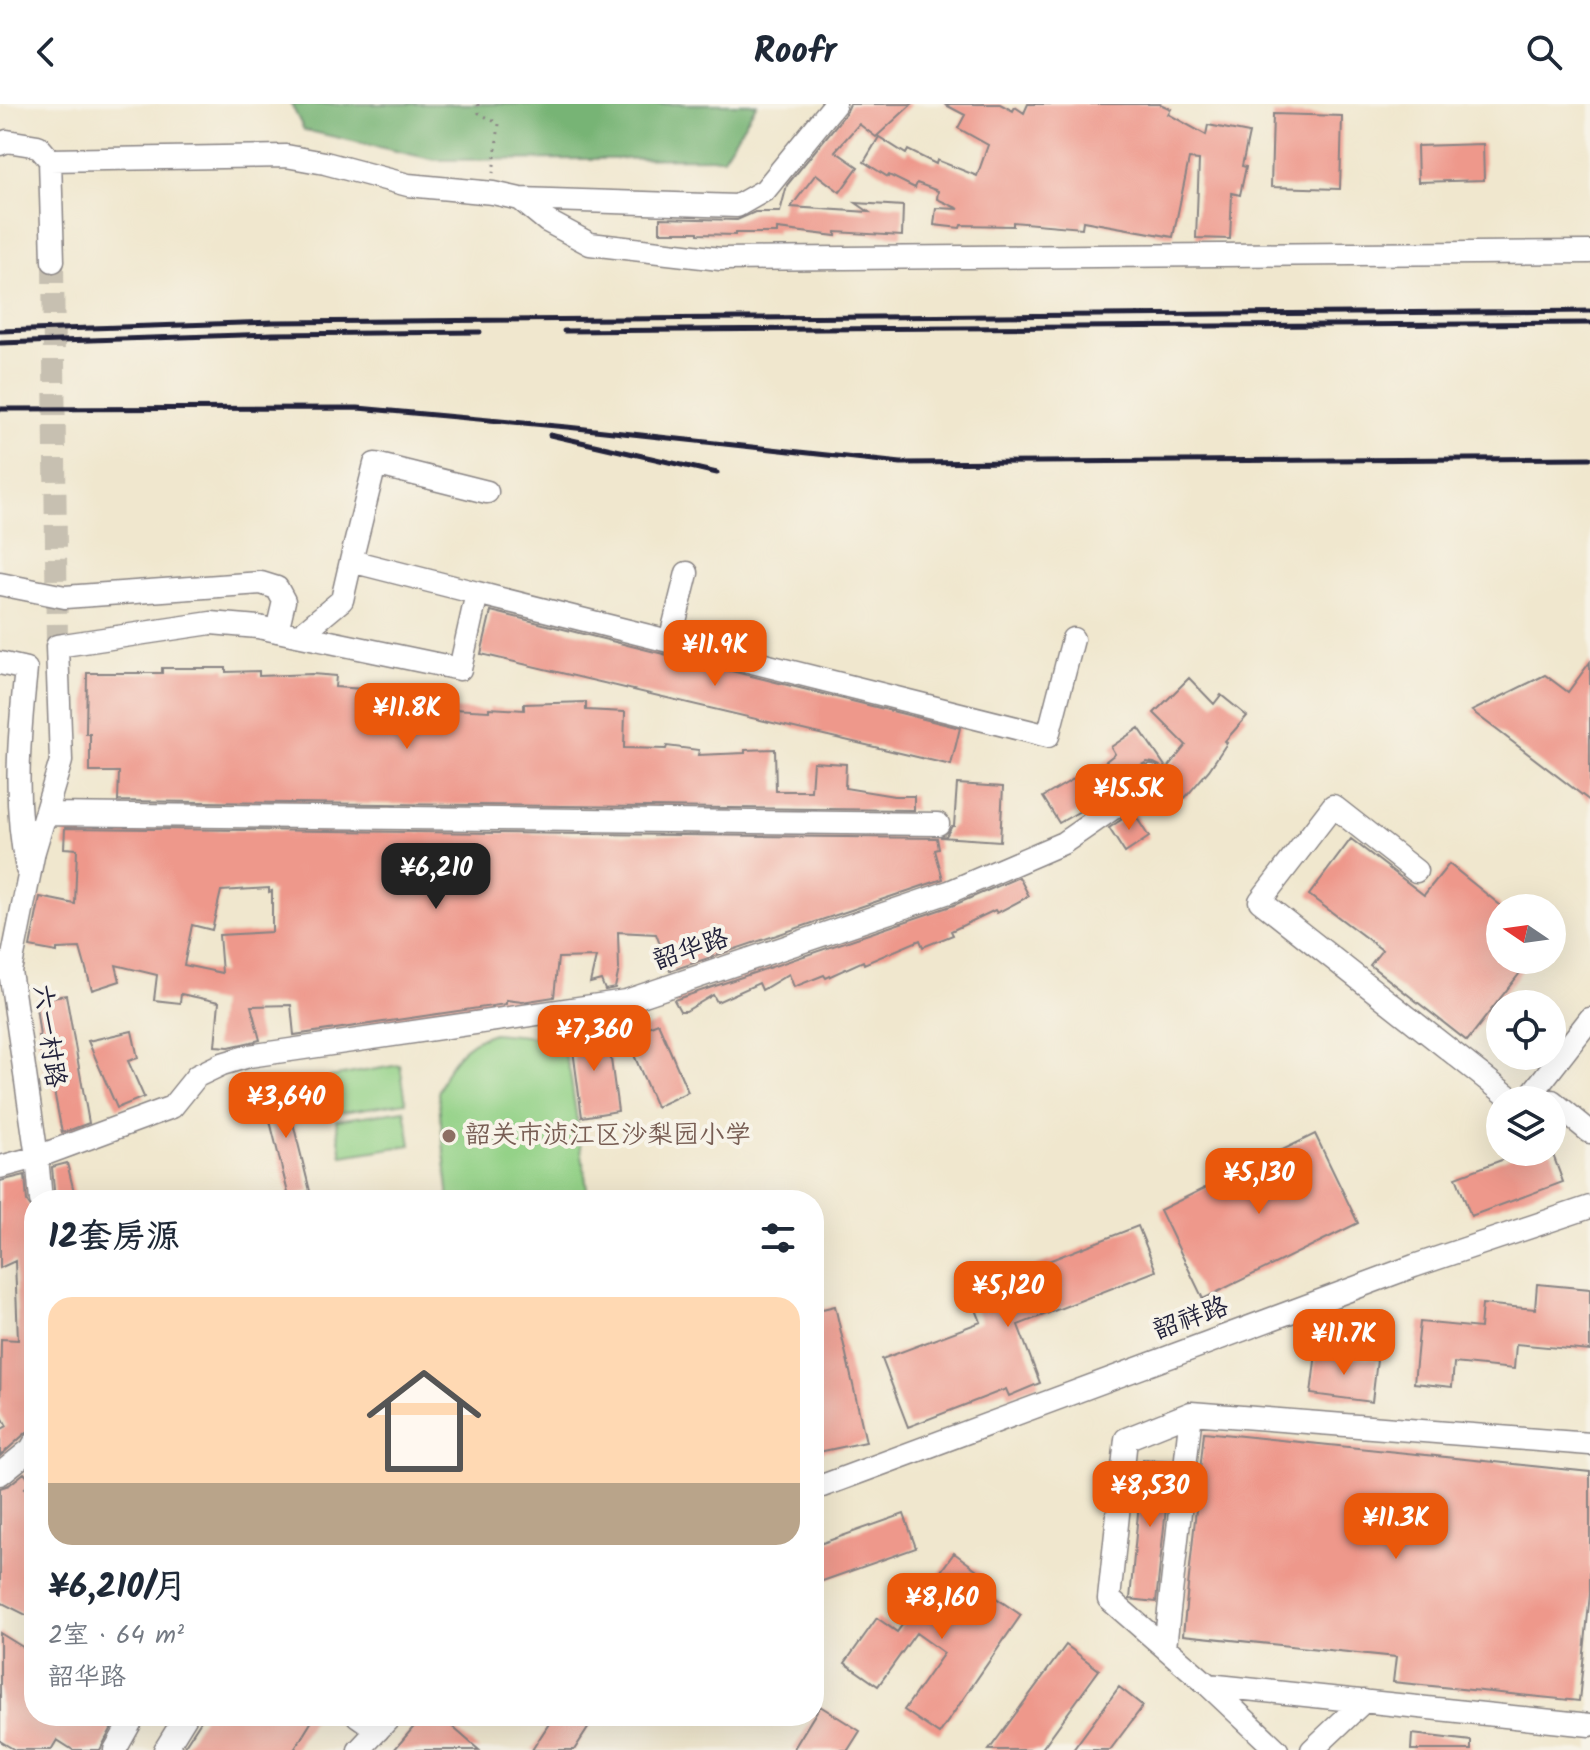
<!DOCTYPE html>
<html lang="zh">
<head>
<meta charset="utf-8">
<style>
  :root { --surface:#fff; --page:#f2f2f3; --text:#1f2937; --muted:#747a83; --line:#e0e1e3; --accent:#ea580c }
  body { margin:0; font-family:Kalam,"LXGW WenKai TC",sans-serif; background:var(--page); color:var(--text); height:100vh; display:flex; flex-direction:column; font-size:30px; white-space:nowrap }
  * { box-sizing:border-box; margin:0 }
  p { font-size:26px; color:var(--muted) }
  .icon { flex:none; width:44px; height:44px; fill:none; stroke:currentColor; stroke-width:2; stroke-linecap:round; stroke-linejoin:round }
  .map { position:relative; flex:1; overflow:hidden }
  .drawer { position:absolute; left:24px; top:1086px; width:800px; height:536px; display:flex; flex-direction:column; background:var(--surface); border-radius:32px; box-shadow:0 8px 32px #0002 }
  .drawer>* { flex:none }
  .needle { width:52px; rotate:283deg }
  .fabs { position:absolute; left:1486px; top:790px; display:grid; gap:16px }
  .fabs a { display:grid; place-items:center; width:80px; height:80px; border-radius:50%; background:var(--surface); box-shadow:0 8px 32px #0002; font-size:40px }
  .price { position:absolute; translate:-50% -68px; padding:0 18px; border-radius:16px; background:var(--accent); color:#fff; font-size:26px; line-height:52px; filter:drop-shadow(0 2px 4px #0008) }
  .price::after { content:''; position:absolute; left:50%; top:48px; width:24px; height:18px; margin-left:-12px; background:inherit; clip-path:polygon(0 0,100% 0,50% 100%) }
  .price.selected { background:#222; color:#fff }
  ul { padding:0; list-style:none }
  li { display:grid; align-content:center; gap:16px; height:424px; padding:0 24px }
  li+li { border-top:2px solid var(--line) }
  li span { display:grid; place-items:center; height:248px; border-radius:24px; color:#555 }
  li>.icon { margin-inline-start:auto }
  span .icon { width:144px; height:144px; fill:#fffc; stroke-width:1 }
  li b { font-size:34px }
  h2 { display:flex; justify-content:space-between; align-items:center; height:96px; padding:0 24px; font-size:34px }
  header { display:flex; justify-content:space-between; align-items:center; height:104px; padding:0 24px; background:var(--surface); font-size:36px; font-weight:800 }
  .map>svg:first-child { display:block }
  .green { fill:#94d288; stroke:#5b7a62; stroke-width:2 }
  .forest { fill:#77b474; stroke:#4c6b58; stroke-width:2 }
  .building { fill:#ee988b; fill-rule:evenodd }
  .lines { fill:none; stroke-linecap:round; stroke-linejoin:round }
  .minor-tunnel { stroke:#c7c0b1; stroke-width:22; stroke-dasharray:22 11; stroke-linecap:butt }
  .minor-casing { stroke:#898484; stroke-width:25 }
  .path { stroke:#898484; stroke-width:3; stroke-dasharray:2 6; stroke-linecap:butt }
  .minor { stroke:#fff; stroke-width:22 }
  .rail { stroke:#22223b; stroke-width:5 }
  .education-dot { fill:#8d6e63; stroke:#f7f3e8; stroke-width:3 }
  .labels { text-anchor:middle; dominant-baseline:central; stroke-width:8; stroke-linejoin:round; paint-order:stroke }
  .street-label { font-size:26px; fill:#22223b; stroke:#f7f3e8 }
  .education-label { font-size:26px; fill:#785e54; stroke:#f7f3e8; text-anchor:start }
</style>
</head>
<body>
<header><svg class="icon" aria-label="back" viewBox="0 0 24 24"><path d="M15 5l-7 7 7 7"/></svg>Roofr<svg class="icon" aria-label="search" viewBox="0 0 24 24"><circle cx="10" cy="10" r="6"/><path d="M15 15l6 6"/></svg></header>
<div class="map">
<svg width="1590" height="1646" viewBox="0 0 1590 1646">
  <rect width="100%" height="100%" fill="#f7f3e8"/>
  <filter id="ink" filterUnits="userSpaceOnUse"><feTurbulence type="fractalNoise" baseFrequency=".0125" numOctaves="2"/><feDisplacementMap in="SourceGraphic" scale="16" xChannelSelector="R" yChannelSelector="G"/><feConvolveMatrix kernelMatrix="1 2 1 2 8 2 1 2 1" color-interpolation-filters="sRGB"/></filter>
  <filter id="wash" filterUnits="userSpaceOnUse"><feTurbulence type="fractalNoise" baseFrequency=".006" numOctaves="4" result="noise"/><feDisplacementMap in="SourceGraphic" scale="32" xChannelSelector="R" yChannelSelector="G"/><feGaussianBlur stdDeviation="1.8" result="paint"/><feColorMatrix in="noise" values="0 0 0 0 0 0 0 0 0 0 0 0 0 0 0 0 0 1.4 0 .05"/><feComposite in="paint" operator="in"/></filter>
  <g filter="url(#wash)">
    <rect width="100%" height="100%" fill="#f0e7ce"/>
    <path class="green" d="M 493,929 L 547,934 L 564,948 L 570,969 L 588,1091 L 587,1096 L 449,1096 L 438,989 C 446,960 464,938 493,929 Z
      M 400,961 L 406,998 L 336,1009 L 330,973 Z
      M 405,1006 L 411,1041 L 342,1052 L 336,1016 Z"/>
    <path class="forest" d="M 291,0 L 757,0 L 723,54 L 435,56 L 304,26 Z"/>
    <g id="blocks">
      <path class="building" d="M 850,0 L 912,0 L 876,33 L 859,20 L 835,47 L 858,63 L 840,88 L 816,70 L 791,103 L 869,108 L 856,99 L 903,102 L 902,132 L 836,128 L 836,132 L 777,125 L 777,129 L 735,129 L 735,131 L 698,130 L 698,128 L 660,128 L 660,114 L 737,116 L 755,108 L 780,108 L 787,81 L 846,9 Z
        M 944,0 L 1000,0 L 1013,7 L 1015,3 L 1024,9 L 1028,0 L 1160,0 L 1171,5 L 1168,10 L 1206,31 L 1208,21 L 1249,29 L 1242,62 L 1246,63 L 1240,91 L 1232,89 L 1230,135 L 1196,134 L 1199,56 L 1189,55 L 1173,133 L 1083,117 L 1082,124 L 1013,118 L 1013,122 L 961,121 L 960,124 L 934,121 L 936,104 L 959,105 L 937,95 L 938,87 L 917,79 L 915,84 L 889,71 L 888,73 L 864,58 L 879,33 L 906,50 L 908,46 L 936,60 L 937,56 L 977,72 L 988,41 L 958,24 L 965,11 Z
        M 1273,10 L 1342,12 L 1340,85 L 1271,83 Z
        M 1483,40 L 1484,76 L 1418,78 L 1417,42 Z
        M 491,507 L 960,624 L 951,661 L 481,550 Z
        M 1590,558 L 1590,697 L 1472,607 L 1545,571 L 1568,588 Z
        M 162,564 L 226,564 L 226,568 L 259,567 L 259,572 L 312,570 L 336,572 L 335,583 L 363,585 L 362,607 L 415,608 L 415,603 L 489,607 L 489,604 L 524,606 L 524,600 L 586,598 L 586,606 L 625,608 L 624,644 L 666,645 L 667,642 L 699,646 L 698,651 L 745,649 L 745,646 L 775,645 L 776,687 L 811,687 L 813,658 L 846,660 L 845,684 L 894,692 L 914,692 L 914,706 L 118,697 L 119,668 L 90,668 L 90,630 L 86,630 L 87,569 L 162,569 Z
        M 1189,574 L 1214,600 L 1221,591 L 1247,612 L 1225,637 L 1227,639 L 1209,666 L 1185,694 L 1163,677 L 1164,669 L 1160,662 L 1154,659 L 1147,658 L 1141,661 L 1103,694 L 1059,719 L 1043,693 L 1077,673 L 1080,677 L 1115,650 L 1111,643 L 1139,624 L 1167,665 L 1186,641 L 1154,609 Z
        M 957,680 L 1003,683 L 1000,737 L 940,733 L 946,732 L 952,722 L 954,722 Z
        M 1133,708 L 1149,733 L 1125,749 L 1109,724 Z
        M 65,724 L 937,734 L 939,745 L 935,746 L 943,775 L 670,867 L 656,830 L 618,828 L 619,865 L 615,884 L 605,886 L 601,876 L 590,879 L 596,853 L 558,854 L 554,893 L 522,898 L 506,896 L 506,900 L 294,931 L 291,901 L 251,902 L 260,936 L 229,943 L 215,942 L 219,898 L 181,890 L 180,899 L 154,896 L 157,871 L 116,861 L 120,877 L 92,886 L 80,844 L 57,845 L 57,848 L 30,843 L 40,793 L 75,800 L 77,745 L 64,744 ZM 269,784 L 269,788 L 272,787 L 272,828 L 219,831 L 222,869 L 184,861 L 192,821 L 212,826 L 221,787 Z
        M 1351,735 L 1424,791 L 1449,760 L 1500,801 L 1500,856 L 1530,856 L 1467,937 L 1370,861 L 1382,846 L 1309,791 Z
        M 1019,773 L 1029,792 L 997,809 L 995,806 L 951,827 L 953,831 L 923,843 L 920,836 L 864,860 L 863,857 L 826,874 L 824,871 L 794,883 L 789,870 L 762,886 L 759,879 L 717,898 L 713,891 L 686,907 L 680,907 L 674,896 L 954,801 Z
        M 66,891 L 89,1019 L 62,1029 L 52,976 L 47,977 L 38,932 L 40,932 L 35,895 Z
        M 658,919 L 688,988 L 656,1003 L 626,932 Z
        M 607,926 L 618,1007 L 582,1013 L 571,931 Z
        M 132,927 L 138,954 L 128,957 L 144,993 L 117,1004 L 88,937 Z
        M 283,979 L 310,1087 L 289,1093 L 262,985 Z
        M 1315,1030 L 1358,1119 L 1203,1195 L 1160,1106 Z
        M 1523,1048 L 1552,1048 L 1563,1078 L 1471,1112 L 1456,1073 Z
        M 67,1059 L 76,1096 L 55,1096 L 52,1063 Z
        M 25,1071 L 27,1098 L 34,1108 L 34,1326 L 27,1328 L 0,1352 L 0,1326 L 7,1322 L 0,1309 L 1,1235 L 18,1236 L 15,1157 L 0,1164 L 0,1077 Z
        M 1138,1122 L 1156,1167 L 1018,1221 L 1040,1279 L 1009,1292 L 1006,1285 L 908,1323 L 882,1255 L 981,1218 L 969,1188 Z
        M 1537,1180 L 1590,1185 L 1590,1247 L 1516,1240 L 1514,1265 L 1454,1259 L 1452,1283 L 1414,1279 L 1420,1218 L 1480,1224 L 1482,1200 L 1535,1205 Z
        M 835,1202 L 866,1338 L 814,1349 L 814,1207 Z
        M 1316,1249 L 1377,1256 L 1372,1298 L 1311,1290 Z
        M 1204,1328 L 1590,1368 L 1590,1490 L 1579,1597 L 1393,1578 L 1396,1553 L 1183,1531 Z
        M 1143,1355 L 1171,1357 L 1156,1498 L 1130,1495 Z
        M 24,1369 L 32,1378 L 25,1384 L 34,1390 L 34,1515 L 0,1498 L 0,1384 L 9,1381 Z
        M 904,1410 L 916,1444 L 814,1480 L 814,1442 Z
        M 954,1449 L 984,1471 L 977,1481 L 1021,1511 L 939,1630 L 904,1606 L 944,1549 L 916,1529 L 878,1582 L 845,1559 L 877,1514 L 897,1528 Z
        M 0,1529 L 34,1550 L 34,1612 L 118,1612 L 100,1646 L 73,1646 L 57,1636 L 51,1646 L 15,1646 L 0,1637 Z
        M 1066,1541 L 1099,1566 L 1041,1646 L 989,1646 Z
        M 1119,1583 L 1143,1602 L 1110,1646 L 1073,1646 Z
        M 820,1602 L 860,1627 L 848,1646 L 793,1646 Z
        M 204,1612 L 315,1612 L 294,1646 L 182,1646 Z
        M 423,1612 L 440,1612 L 479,1646 L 394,1646 Z
        M 554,1612 L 596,1612 L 574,1646 L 532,1646 Z
        M 1412,1630 L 1471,1637 L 1471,1646 L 1411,1646 Z"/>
    </g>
  </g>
  <g filter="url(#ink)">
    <use href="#blocks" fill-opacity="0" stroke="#898484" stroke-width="2"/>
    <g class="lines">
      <path class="minor-tunnel" d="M 53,157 L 57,542"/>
      <defs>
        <path id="minor" d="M 0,40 L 7,37 L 38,42 L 50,56 L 53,157
          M 50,56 L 286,52 L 325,59 L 408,81 L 493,89 L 520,95 L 547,117 L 590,140 L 720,155 L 1590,148
          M 520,95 L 737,102 L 765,86 L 835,0
          M 351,457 L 375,360 L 487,388
          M 0,480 L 65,493 L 261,479 L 277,484 L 284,497 L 277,527
          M 300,531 L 342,496 L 351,457 L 477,489
          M 670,537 L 687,469
          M 0,559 L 26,565 C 19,632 13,699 27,765
          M 45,710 L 938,720
          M 1416,767 L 1333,702 L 1260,797 L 1513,996
          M 1527,996 L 1590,915
          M 1552,997 L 1590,1028
          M 0,1063 L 37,1053 L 172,1003 L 197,972 L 222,960 L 249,952 L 626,897 L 949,788 L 1063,739 L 1112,705 L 1150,672
          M 41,1096 L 37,1053 L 10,867 L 34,747 L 61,657 L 57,542 L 211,519 L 258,523 L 460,565 L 477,489 L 1048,632 L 1073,535
          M 1191,1309 L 1126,1335 L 1109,1495 L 1208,1581 L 1590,1621
          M 0,1370 L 31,1345 L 34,1340
          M 814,1385 L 1414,1162 L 1590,1103
          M 1165,1543 L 1191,1309 L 1590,1340
          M 1208,1581 L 1277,1646
          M 358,1612 L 378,1626
          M 115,1646 L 134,1612
          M 165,1646 L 186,1612
          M 359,1646 L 391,1612
          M 1312,1646 L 1364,1597"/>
      </defs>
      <use href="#minor" class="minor-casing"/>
      <path class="path" d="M 478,0 L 479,9 L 499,20 L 493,69"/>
      <use href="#minor" class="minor"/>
      <path class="rail" d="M 0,227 L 273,218 L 1590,207
        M 564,227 L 1590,219
        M 0,239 L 273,230 L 480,228
        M 0,305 L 358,304 L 567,323 L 901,359 L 1590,354
        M 550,331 L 717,369"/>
    </g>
  </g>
  <circle class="education-dot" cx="449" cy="1032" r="8"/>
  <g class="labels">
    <g class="street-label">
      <text transform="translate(691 846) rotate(-19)">韶华路</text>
      <text transform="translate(48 932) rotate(82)">六一村路</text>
      <text transform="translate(1191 1215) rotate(-20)">韶祥路</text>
    </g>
    <g class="education-label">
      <text x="465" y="1032">韶关市浈江区沙梨园小学</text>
    </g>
  </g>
</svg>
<div class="fabs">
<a><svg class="needle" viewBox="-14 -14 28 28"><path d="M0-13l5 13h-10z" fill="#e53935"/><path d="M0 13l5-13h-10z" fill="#747a83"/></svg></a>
<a><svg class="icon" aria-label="locate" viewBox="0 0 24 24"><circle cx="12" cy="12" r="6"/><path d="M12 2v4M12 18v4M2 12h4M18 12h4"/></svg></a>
<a><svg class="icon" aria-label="layers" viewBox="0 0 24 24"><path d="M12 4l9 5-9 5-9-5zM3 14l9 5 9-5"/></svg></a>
</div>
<b class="price" style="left:715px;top:584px">¥11.9K</b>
<b class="price" style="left:407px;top:647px">¥11.8K</b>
<b class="price" style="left:1129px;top:728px">¥15.5K</b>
<b class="price selected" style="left:436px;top:807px">¥6,210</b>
<b class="price" style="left:594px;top:969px">¥7,360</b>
<b class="price" style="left:286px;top:1036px">¥3,640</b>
<b class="price" style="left:1259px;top:1112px">¥5,130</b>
<b class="price" style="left:1008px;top:1225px">¥5,120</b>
<b class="price" style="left:1344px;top:1273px">¥11.7K</b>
<b class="price" style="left:1150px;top:1425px">¥8,530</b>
<b class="price" style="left:1396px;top:1457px">¥11.3K</b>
<b class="price" style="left:942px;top:1537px">¥8,160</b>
<section class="drawer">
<h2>12套房源<svg class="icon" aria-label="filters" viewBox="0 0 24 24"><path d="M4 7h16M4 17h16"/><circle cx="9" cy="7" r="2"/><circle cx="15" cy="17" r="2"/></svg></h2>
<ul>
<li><span style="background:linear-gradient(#ffd9b3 75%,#b9a48a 0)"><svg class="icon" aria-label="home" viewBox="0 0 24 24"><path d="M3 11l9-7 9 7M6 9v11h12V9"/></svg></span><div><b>¥6,210/月</b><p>2室 · 64 m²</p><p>韶华路</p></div></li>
</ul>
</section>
</div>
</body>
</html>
